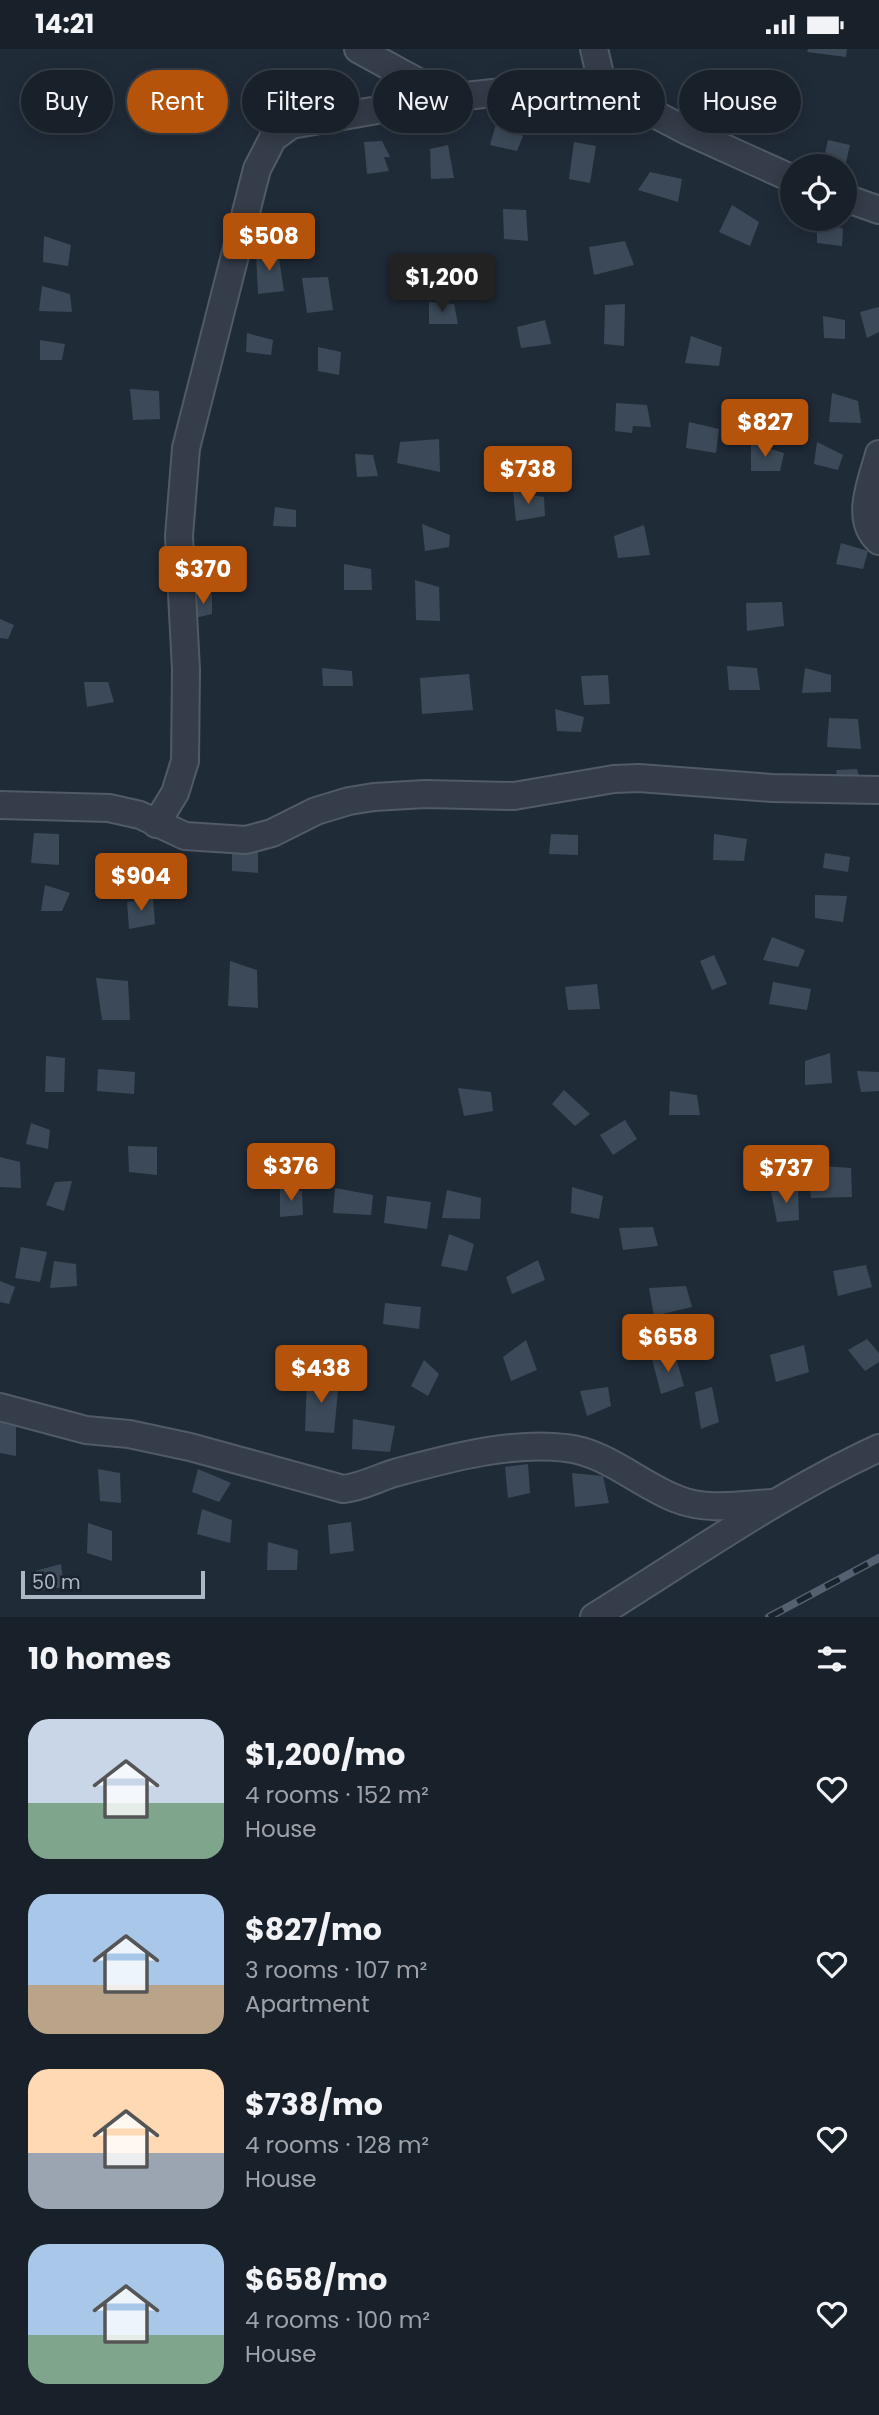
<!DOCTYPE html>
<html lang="en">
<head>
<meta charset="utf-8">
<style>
  :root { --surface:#18202a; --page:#212832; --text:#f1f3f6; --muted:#9fa3a8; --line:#363e47; --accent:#b45309 }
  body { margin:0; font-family:Poppins,sans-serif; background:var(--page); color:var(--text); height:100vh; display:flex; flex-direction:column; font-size:26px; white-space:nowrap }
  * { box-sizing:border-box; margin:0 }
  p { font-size:23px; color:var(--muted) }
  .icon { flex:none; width:38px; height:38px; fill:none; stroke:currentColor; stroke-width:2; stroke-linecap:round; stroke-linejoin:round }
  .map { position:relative; height:1568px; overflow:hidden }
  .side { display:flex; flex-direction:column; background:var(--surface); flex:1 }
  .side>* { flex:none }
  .banner { position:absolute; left:21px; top:21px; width:838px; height:63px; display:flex; gap:14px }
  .tools { position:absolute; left:780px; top:105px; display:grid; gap:14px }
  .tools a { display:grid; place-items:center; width:77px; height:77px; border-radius:50%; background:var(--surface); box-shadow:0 4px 18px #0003,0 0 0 2px var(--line); font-size:35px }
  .scale { position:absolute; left:21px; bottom:18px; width:184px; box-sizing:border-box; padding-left:7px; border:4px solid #aeb7c5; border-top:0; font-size:19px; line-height:24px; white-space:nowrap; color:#aeb7c5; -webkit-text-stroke:5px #19222d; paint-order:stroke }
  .price { position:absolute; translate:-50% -60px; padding:0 16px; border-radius:7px; background:var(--accent); color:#fff; font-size:23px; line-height:46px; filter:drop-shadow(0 2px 4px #0008) }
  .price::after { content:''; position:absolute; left:50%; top:42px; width:21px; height:16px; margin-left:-10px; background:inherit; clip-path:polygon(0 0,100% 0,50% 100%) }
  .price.active { background:#222; color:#fff }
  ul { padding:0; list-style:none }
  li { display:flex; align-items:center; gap:21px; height:175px; padding:0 28px }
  li span { display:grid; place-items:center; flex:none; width:196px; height:140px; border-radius:21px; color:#555 }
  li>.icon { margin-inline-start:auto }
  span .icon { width:84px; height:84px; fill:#fffc; stroke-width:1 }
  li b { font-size:30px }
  h2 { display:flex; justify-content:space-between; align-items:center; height:84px; padding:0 28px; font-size:30px }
  .chip { padding:0 24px; border-radius:32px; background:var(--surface); box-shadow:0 4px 18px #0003,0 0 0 2px var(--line); font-size:24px; line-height:63px }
  .chip.active { background:var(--accent); color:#fff }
  .status { display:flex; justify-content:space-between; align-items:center; height:49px; padding:0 35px; background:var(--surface); direction:ltr }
  .status svg { height:19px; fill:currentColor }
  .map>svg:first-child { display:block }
  .building { fill:#3c4958 }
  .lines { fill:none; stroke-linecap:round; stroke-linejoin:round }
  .minor-casing { stroke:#515a66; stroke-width:30 }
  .minor { stroke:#343d49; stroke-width:26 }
  .rail-casing { stroke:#556170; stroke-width:8 }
  .rail { stroke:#19222d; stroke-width:5; stroke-dasharray:16; stroke-linecap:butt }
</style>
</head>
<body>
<div class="status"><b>14:21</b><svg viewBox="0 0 49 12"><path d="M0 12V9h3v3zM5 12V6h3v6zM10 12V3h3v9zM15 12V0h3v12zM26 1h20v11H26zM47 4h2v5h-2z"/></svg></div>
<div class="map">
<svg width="879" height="1568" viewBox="0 0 879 1568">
  <rect width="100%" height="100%" fill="#202b38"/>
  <path class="building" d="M 808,0 L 847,0 L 846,8 L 807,3 Z
    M 496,75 L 523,87 L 517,102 L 490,96 Z
    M 828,91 L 850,96 L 845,117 L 823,113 Z
    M 382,92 L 390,108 L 384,108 L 389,122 L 367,125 L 364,93 Z
    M 574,93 L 596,97 L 590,134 L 569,130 Z
    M 448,96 L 454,129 L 431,130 L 430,100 Z
    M 650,123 L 682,130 L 678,153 L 638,141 Z
    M 732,156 L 759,173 L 750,197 L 719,183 Z
    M 503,160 L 526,161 L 528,192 L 504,190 Z
    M 817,170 L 843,180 L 842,197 L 817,194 Z
    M 44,187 L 71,196 L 68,217 L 43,213 Z
    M 625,192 L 634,216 L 594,226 L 589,198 Z
    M 278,203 L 284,242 L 258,245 L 256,204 Z
    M 328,228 L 333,261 L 307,264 L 302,229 Z
    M 42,237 L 70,245 L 72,263 L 39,262 Z
    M 429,253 L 454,255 L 458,275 L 429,275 Z
    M 625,255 L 624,297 L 604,295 L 605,256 Z
    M 879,258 L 879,283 L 867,289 L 860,263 Z
    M 823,267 L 845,271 L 845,290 L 824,289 Z
    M 545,271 L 551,295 L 521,299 L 517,278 Z
    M 247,284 L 273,291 L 271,306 L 246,303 Z
    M 691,287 L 722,298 L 719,317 L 685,314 Z
    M 40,291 L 65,295 L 62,311 L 40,311 Z
    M 318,298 L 341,303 L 339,326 L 318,322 Z
    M 130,340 L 159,342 L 160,370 L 133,371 Z
    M 832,344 L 858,352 L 861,374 L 829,373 Z
    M 616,354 L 647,356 L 651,378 L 633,377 L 632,384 L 615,382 Z
    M 689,373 L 719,380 L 716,404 L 686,399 Z
    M 439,390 L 440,423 L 397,414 L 400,393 Z
    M 817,393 L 843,406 L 838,421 L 814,415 Z
    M 751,394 L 784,404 L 780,422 L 751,422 Z
    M 355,405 L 373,406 L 378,427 L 357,428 Z
    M 513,442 L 544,448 L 545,467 L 516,472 Z
    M 275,458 L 296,461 L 296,478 L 273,477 Z
    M 422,475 L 450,486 L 449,498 L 425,502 Z
    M 644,476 L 650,506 L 618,509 L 614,487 Z
    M 841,494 L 868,502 L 863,520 L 836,515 Z
    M 344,515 L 371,520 L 372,541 L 344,541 Z
    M 415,531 L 439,538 L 440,572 L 416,571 Z
    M 212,545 L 212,565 L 195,569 L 194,548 Z
    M 782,553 L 784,577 L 747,582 L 746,554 Z
    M 0,570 L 14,576 L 8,590 L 0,589 Z
    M 727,617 L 757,619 L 760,641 L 729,641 Z
    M 322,619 L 352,622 L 353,637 L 323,637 Z
    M 805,619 L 831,626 L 831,643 L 802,644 Z
    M 469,625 L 473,661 L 422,665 L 420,629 Z
    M 608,626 L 610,655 L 584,656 L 581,627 Z
    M 84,633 L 108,633 L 114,653 L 87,658 Z
    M 555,660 L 584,668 L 581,683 L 557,682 Z
    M 829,669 L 858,670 L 861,700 L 827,698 Z
    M 857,720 L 861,735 L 839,737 L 836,721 Z
    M 34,784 L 59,785 L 59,816 L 31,814 Z
    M 551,785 L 578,786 L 578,806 L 549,805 Z
    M 714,785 L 747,790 L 744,812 L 713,811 Z
    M 232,803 L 258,803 L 258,824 L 232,822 Z
    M 825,804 L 850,808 L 848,823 L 823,819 Z
    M 45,836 L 70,844 L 62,862 L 41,862 Z
    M 815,846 L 847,847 L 843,873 L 815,869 Z
    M 153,849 L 155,875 L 129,880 L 127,853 Z
    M 772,888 L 805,901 L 798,918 L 763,911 Z
    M 714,906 L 727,935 L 712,941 L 700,912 Z
    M 230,912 L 257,921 L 258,959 L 228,957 Z
    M 96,929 L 128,932 L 130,971 L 102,971 Z
    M 773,933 L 811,940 L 807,961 L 769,955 Z
    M 597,935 L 600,960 L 568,961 L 565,938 Z
    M 830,1004 L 832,1034 L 805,1036 L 805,1012 Z
    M 46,1007 L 65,1009 L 64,1043 L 45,1043 Z
    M 98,1020 L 135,1023 L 134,1045 L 97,1042 Z
    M 857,1022 L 879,1023 L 879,1042 L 861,1043 Z
    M 458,1039 L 491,1043 L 493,1062 L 464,1067 Z
    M 564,1041 L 590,1065 L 575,1077 L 552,1055 Z
    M 670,1042 L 697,1046 L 700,1066 L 669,1066 Z
    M 625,1071 L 637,1090 L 613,1106 L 600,1086 Z
    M 31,1074 L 50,1081 L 48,1100 L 26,1095 Z
    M 128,1097 L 157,1098 L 157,1126 L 129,1123 Z
    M 0,1108 L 20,1113 L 21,1139 L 0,1138 Z
    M 808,1116 L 851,1119 L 852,1148 L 811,1149 Z
    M 72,1132 L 64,1162 L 46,1156 L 55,1133 Z
    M 572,1138 L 603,1147 L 599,1170 L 571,1164 Z
    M 280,1139 L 302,1142 L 303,1166 L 280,1168 Z
    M 335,1139 L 373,1146 L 371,1166 L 333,1164 Z
    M 798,1139 L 799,1171 L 777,1173 L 771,1143 Z
    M 447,1141 L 481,1149 L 480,1170 L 442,1169 Z
    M 387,1147 L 431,1153 L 427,1180 L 384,1174 Z
    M 653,1178 L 658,1197 L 623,1201 L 619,1179 Z
    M 449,1185 L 474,1195 L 467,1222 L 441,1217 Z
    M 21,1198 L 47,1203 L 40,1233 L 15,1229 Z
    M 538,1211 L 545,1231 L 512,1245 L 506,1228 Z
    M 54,1212 L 76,1215 L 77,1237 L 50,1239 Z
    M 866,1216 L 872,1238 L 838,1247 L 833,1222 Z
    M 0,1232 L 15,1238 L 9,1255 L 0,1253 Z
    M 686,1237 L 692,1258 L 654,1267 L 649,1239 Z
    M 385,1254 L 421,1258 L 419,1280 L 383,1275 Z
    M 867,1290 L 879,1304 L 879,1313 L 865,1322 L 848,1301 Z
    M 526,1291 L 537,1321 L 511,1332 L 503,1308 Z
    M 804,1296 L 809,1323 L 776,1333 L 770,1306 Z
    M 676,1309 L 684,1337 L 661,1345 L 652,1310 Z
    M 424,1311 L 439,1325 L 428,1347 L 411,1337 Z
    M 307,1329 L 339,1331 L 334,1384 L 305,1382 Z
    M 608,1338 L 611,1357 L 587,1367 L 580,1342 Z
    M 712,1338 L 719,1373 L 701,1380 L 695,1343 Z
    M 16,1367 L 16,1407 L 0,1404 L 0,1369 Z
    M 353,1370 L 395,1377 L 390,1403 L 352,1400 Z
    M 528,1415 L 530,1444 L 508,1449 L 505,1418 Z
    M 98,1420 L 120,1424 L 121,1454 L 100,1452 Z
    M 198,1420 L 231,1434 L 219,1453 L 192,1443 Z
    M 572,1424 L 603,1427 L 609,1454 L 575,1458 Z
    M 202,1460 L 232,1471 L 230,1494 L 197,1485 Z
    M 351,1473 L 354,1502 L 330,1505 L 328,1476 Z
    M 88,1474 L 112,1482 L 112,1512 L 87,1504 Z
    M 268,1493 L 298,1501 L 297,1521 L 267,1521 Z
    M 61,1515 L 64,1538 L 38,1542 L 35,1522 Z"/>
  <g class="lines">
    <defs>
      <path id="minor" d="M 358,0 L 447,49
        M 594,0 L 603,38
        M 845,149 L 879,161
        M 879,405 C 872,432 854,470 879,492
        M 0,756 L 109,759 L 140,766 L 185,787 L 246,791 L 272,784 L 316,762 L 349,752 L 374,748 L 425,745 L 514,747 L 614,730 L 639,729 L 772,739 L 879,741
        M 156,775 L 175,744 L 185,712 L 186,621 L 179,487 L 186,399 L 257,120 L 273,89 L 291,76 L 447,49 L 584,34 L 603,38 L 687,82 L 793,130
        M 0,1358 L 86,1381 L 129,1385 L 190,1398 L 343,1440 C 363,1438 379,1428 398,1423 C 450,1409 513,1392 566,1399 C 606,1403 640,1436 677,1450 C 706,1462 741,1456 772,1454
        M 594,1568 C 688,1510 779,1445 879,1399"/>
    </defs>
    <use href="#minor" class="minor-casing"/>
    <use href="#minor" class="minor"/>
    <defs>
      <path id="rail" d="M 769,1568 L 879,1509"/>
    </defs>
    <use href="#rail" class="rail-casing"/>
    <use href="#rail" class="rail"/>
  </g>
</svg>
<div class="tools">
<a><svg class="icon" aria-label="locate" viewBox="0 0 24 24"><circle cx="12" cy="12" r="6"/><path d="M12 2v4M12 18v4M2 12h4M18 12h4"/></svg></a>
</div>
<div class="scale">50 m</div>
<b class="price" style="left:269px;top:224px">$508</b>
<b class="price active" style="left:442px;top:265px">$1,200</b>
<b class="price" style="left:765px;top:410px">$827</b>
<b class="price" style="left:528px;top:457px">$738</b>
<b class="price" style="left:203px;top:557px">$370</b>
<b class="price" style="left:141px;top:864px">$904</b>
<b class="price" style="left:291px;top:1154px">$376</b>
<b class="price" style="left:786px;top:1156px">$737</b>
<b class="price" style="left:668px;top:1325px">$658</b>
<b class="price" style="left:321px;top:1356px">$438</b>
<div class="banner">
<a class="chip">Buy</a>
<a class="chip active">Rent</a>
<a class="chip">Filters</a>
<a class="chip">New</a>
<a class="chip">Apartment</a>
<a class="chip">House</a>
</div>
</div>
<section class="side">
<h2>10 homes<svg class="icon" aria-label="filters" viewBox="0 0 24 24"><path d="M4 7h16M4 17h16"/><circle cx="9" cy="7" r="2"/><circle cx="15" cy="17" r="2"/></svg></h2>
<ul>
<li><span style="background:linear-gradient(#c9d6e8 60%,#7fa58c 0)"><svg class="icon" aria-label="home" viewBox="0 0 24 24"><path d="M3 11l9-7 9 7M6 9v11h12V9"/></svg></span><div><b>$1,200/mo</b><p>4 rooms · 152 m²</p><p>House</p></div><svg class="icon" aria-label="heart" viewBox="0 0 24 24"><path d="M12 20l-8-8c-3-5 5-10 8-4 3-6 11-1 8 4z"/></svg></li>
<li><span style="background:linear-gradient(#a9c7e8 65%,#b9a48a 0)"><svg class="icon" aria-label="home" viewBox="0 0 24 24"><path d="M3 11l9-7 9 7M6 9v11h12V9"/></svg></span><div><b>$827/mo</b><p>3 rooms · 107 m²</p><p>Apartment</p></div><svg class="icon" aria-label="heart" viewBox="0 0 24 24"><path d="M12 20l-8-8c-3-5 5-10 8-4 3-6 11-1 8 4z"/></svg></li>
<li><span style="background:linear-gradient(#ffd9b3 60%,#9aa5b1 0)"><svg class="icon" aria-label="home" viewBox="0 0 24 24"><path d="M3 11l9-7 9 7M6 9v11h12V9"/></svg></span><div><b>$738/mo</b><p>4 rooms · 128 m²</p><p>House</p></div><svg class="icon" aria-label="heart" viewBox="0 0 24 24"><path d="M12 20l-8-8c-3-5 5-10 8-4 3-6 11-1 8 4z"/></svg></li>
<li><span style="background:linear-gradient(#a9c7e8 65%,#7fa58c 0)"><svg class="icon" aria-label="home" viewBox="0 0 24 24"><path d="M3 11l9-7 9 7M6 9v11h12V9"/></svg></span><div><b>$658/mo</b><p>4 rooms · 100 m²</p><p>House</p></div><svg class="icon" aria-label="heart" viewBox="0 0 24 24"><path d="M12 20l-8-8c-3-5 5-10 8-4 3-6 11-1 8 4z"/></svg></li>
</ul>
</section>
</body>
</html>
